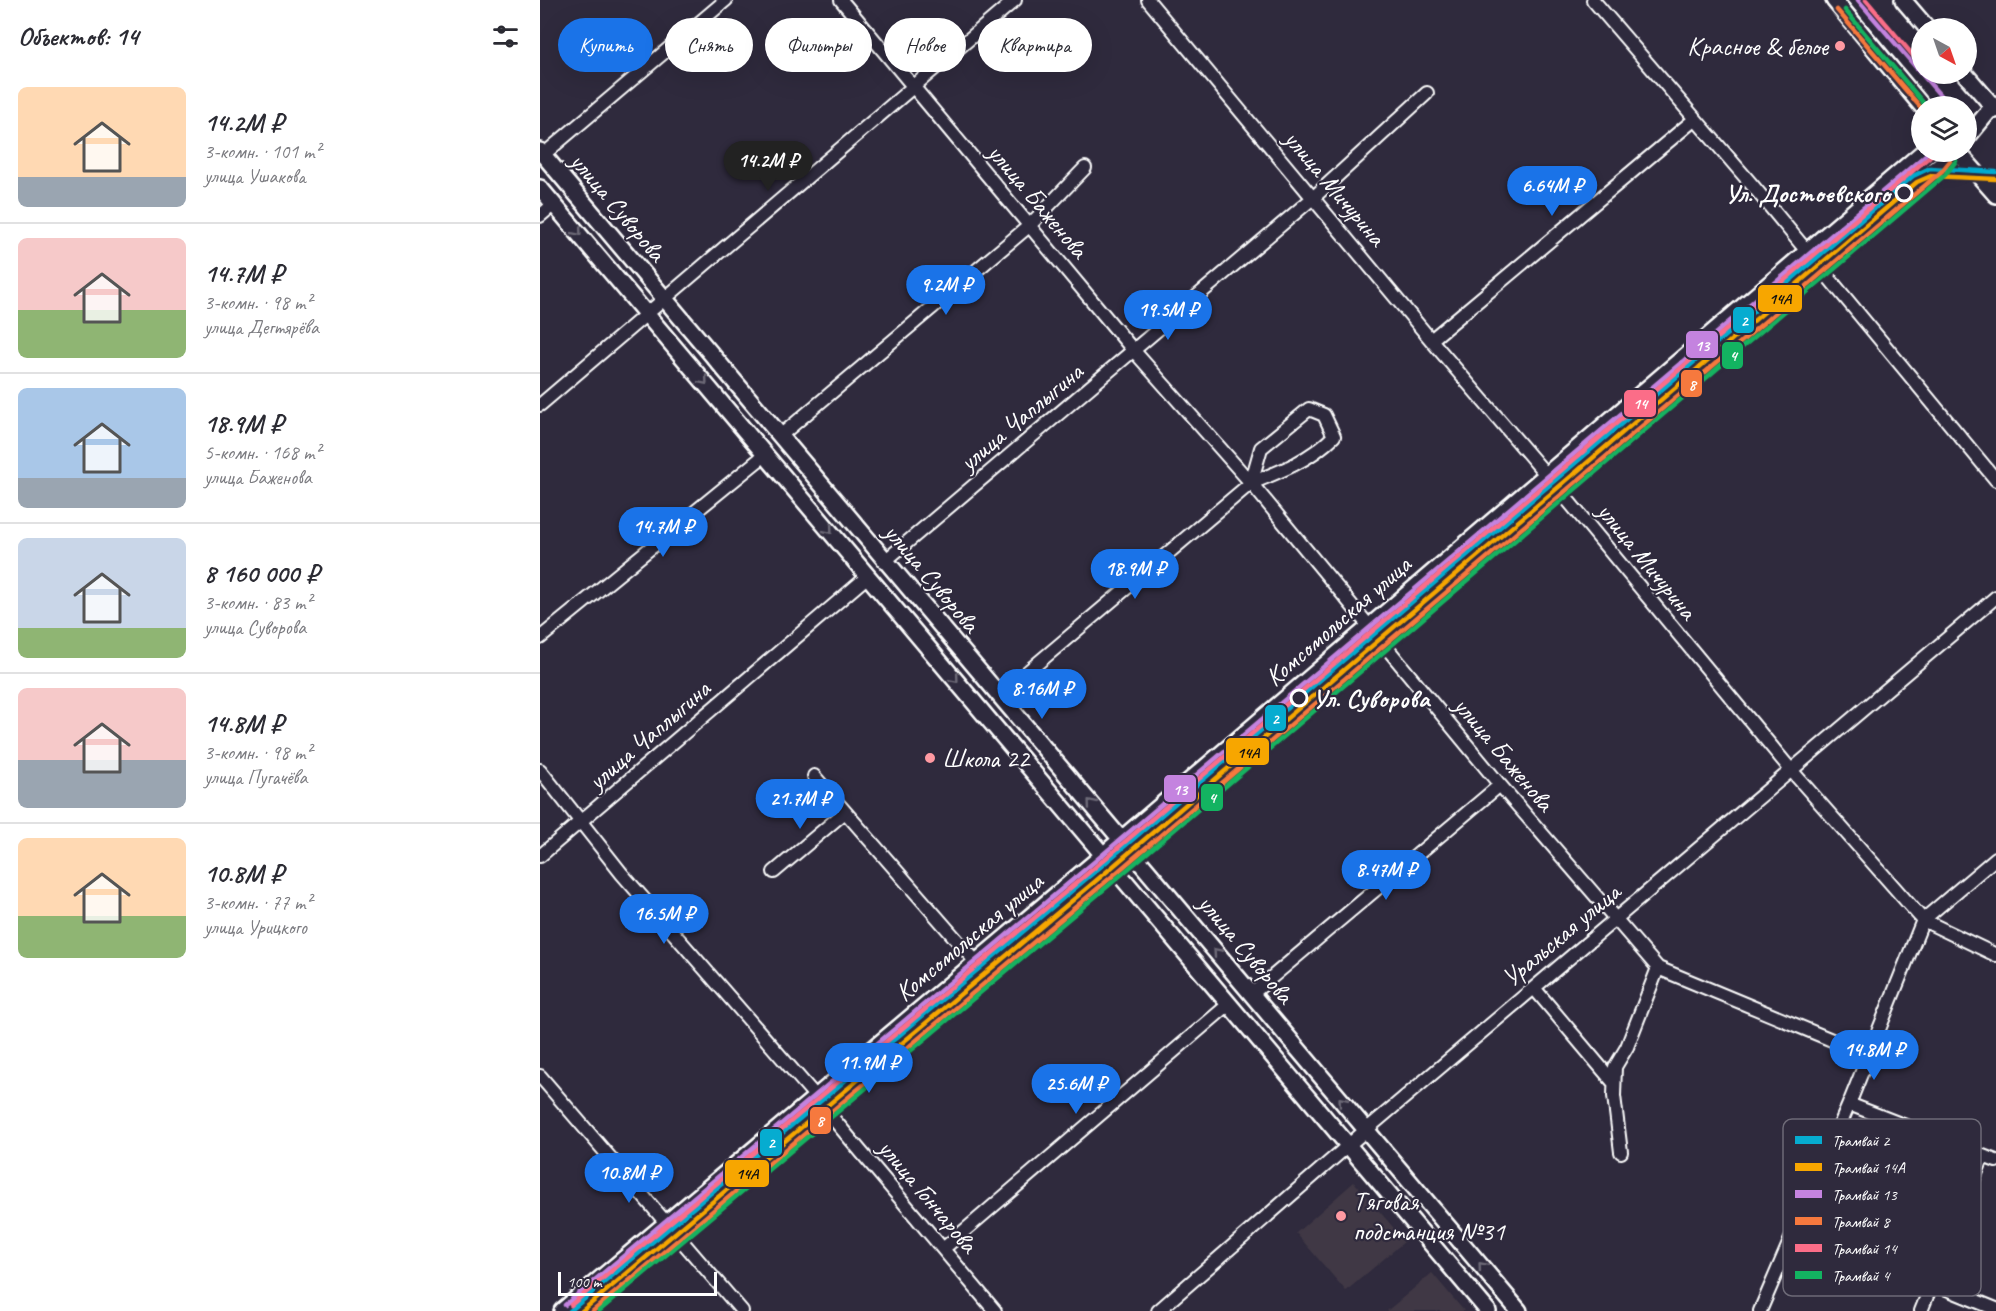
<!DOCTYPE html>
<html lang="ru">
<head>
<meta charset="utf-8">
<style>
  :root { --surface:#fff; --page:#f2f2f3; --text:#2b2b33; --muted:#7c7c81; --line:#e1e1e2; --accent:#1a73e8 }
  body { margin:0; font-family:Caveat,sans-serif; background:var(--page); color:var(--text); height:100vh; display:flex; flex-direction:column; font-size:22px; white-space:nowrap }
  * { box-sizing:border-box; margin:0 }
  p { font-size:20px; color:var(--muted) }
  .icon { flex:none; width:33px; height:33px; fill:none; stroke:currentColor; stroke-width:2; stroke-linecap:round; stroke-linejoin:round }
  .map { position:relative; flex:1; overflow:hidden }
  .details { display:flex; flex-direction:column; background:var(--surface); width:540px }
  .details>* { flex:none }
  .top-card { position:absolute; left:18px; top:18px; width:570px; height:54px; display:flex; gap:12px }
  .needle { width:39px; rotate:140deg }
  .fabs { position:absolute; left:1371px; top:18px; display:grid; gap:12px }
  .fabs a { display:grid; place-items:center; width:66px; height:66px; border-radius:50%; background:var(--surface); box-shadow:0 6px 24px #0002; font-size:30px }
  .scale { position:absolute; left:18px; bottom:15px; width:159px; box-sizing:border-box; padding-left:6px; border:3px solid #fff; border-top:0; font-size:16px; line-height:21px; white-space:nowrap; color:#fff; -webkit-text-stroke:4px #2f2a3d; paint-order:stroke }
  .price { position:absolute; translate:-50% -51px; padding:0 14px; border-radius:21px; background:var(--accent); color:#fff; font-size:20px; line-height:39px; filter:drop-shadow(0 2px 3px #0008) }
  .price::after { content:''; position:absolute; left:50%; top:36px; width:18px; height:14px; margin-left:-9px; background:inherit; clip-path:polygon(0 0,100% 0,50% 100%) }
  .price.selected { background:#222; color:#fff }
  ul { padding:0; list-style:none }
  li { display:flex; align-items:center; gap:18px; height:150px; padding:0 18px }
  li+li { border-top:2px solid var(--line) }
  li span { display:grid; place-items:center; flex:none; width:168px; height:120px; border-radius:9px; color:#555 }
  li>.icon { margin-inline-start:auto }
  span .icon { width:72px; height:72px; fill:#fffc; stroke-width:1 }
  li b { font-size:26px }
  h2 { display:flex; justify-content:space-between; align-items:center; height:72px; padding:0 18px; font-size:26px }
  .chip { padding:0 21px; border-radius:27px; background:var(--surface); box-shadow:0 6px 24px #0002; font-size:21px; line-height:54px }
  .chip.selected { background:var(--accent); color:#fff }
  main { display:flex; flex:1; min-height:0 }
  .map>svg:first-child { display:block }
  .built { fill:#413945 }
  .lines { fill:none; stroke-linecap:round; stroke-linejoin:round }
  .minor-casing { stroke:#fff; stroke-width:16 }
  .major-casing { stroke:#fff; stroke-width:20 }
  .minor { stroke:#2f2a3d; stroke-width:12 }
  .major { stroke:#2f2a3d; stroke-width:15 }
  .tram-1-casing { stroke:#2f2a3d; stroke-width:9 }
  .tram-2-casing { stroke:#2f2a3d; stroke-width:9 }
  .tram-3-casing { stroke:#2f2a3d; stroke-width:9 }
  .tram-4-casing { stroke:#2f2a3d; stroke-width:9 }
  .tram-5-casing { stroke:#2f2a3d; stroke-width:9 }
  .tram-6-casing { stroke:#2f2a3d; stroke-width:9 }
  .tram-1 { stroke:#06acd0; stroke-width:4.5 }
  .tram-2 { stroke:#f7a600; stroke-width:4.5 }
  .tram-3 { stroke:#c483df; stroke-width:4.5 }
  .tram-4 { stroke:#f6793e; stroke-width:4.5 }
  .tram-5 { stroke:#fb6d88; stroke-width:4.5 }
  .tram-6 { stroke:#13b361; stroke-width:4.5 }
  .oneway { stroke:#6d6a77 }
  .poi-dot { fill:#ff9aa2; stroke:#2f2a3d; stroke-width:2 }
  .stop-dot { fill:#2f2a3d; stroke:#fff; stroke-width:3 }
  .labels { text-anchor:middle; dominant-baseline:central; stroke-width:4.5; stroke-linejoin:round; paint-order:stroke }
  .poi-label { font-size:26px; fill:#fff; stroke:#2f2a3d; text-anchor:start }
  .street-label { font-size:26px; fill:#fff; stroke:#2f2a3d }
  .stop-label { font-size:26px; font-weight:bold; fill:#fff; stroke:#2f2a3d; text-anchor:end }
  .key { fill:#2f2a3d; stroke:#6d6a77; stroke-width:1.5 }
  .key-label { font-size:16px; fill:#fff }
  .line-badge { stroke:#2f2a3d; stroke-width:2 }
  .badge-label { font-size:16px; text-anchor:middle; font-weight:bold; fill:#fff }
  .pale-badge-label { font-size:16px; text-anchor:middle; font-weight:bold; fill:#111 }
</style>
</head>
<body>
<main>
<section class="details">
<h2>Объектов: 14<svg class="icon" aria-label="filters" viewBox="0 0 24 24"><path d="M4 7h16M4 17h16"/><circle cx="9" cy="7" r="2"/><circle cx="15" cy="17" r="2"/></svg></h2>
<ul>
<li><span style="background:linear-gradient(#ffd9b3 75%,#9aa5b1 0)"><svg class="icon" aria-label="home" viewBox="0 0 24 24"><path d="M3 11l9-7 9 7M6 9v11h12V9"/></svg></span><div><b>14.2M ₽</b><p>3-комн. · 101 m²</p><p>улица Ушакова</p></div></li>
<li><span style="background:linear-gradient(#f6c9c9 60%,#8fb573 0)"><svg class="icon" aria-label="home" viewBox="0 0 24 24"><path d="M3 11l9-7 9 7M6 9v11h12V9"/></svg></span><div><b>14.7M ₽</b><p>3-комн. · 98 m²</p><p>улица Дегтярёва</p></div></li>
<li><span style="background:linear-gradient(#a9c7e8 75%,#9aa5b1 0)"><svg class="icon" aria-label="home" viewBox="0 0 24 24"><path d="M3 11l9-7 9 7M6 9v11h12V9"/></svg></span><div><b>18.9M ₽</b><p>5-комн. · 168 m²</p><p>улица Баженова</p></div></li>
<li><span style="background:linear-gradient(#c9d6e8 75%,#8fb573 0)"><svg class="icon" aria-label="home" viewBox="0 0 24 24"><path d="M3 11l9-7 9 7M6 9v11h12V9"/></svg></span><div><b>8 160 000 ₽</b><p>3-комн. · 83 m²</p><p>улица Суворова</p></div></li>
<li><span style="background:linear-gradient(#f6c9c9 60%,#9aa5b1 0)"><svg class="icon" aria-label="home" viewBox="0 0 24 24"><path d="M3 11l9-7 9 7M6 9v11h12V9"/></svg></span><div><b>14.8M ₽</b><p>3-комн. · 98 m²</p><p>улица Пугачёва</p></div></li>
<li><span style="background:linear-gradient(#ffd9b3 65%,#8fb573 0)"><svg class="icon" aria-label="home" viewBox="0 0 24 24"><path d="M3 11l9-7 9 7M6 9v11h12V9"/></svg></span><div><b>10.8M ₽</b><p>3-комн. · 77 m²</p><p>улица Урицкого</p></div></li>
</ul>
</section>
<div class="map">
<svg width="1456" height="1311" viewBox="0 0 1456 1311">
  <rect width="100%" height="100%" fill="#2f2a3d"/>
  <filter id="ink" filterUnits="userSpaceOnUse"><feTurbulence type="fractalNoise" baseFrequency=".0167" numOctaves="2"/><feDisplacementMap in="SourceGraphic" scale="12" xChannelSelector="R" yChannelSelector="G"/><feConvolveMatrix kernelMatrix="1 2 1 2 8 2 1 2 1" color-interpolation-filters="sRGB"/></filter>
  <g filter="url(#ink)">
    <path class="built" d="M 814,1182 L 865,1241 L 806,1291 L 756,1233 Z
      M 892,1273 L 924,1311 L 847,1311 Z"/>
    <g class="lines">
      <defs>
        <path id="minor" d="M 301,0 L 594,351 L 711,483 L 960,785 L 1118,968 L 1328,1055
          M 608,0 L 891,340 L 1021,492 L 1251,770 L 1383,920 L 1456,955
          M 1053,0 L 1213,186 L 1456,480
          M 3,155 L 186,0
          M 0,216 L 14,204
          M 891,340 L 1155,119
          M 0,405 L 475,0
          M 240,436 L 489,226 L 545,168
          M 345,561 L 774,197 L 887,93
          M 0,638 L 226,454
          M 460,695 L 711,483 C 742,471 770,460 794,436 L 784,415 L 769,409 L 721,448 L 711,483
          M 0,770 L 82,874 L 277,1098
          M 274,776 L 436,962
          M 0,856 L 328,576
          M 234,872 L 305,812
          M 994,988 L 1074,1083
          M 713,993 L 960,785
          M 0,1076 L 202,1311
          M 1309,1104 L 1456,1161
          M 285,1109 L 455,1311
          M 1081,1152 L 1074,1096 L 1075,1067 L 1087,1047 L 1118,968
          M 403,1249 L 689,1004
          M 1392,1283 L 1456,1309
          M 618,1311 L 826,1130 L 1456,597
          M 1220,1311 L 1309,1104 L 1383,920 L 1456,858
          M 1381,1311 L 1443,1156"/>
        <path id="major" d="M 1294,0 L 1382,106
          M 1363,0 L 1387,28
          M 1425,74 L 1456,110
          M 1426,139 L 1453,106
          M 0,151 L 979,1311
          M 1418,152 L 1456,195
          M 0,188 L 948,1311
          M 22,1311 L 555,862 L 1383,152
          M 45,1311 L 1415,152"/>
      </defs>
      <use href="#minor" class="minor-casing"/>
      <use href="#major" class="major-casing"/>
      <use href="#minor" class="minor"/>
      <use href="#major" class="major"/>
      <defs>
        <path id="tram-1" d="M 30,1311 L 559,868 L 1373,176 L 1390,168 L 1456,172"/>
        <path id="tram-2" d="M 42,1311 L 564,874 L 1377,182 L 1391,176 L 1456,179"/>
        <path id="tram-3" d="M 1318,0 L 1405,101
          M 25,1305 L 554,862 L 1389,152"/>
        <path id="tram-4" d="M 1297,10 L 1382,109
          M 53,1311 L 569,879 L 1402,171 L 1410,161"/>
        <path id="tram-5" d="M 1326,0 L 1382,66
          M 31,1305 L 553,869 L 1395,152"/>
        <path id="tram-6" d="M 1305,10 L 1386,106
          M 59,1311 L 568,886 L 1405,175 L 1416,161"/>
      </defs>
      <use href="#tram-1" class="tram-1-casing"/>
      <use href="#tram-2" class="tram-2-casing"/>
      <use href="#tram-3" class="tram-3-casing"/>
      <use href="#tram-4" class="tram-4-casing"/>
      <use href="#tram-5" class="tram-5-casing"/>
      <use href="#tram-6" class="tram-6-casing"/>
      <use href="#tram-1" class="tram-1"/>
      <use href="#tram-2" class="tram-2"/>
      <use href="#tram-3" class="tram-3"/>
      <use href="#tram-4" class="tram-4"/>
      <use href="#tram-5" class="tram-5"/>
      <use href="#tram-6" class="tram-6"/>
    </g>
    <defs><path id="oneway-chevron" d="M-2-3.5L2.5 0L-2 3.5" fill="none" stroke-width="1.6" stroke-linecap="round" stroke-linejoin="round" transform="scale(1.5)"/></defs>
    <g class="oneway">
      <use href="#oneway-chevron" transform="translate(38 232) rotate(50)"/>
      <use href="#oneway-chevron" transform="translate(164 381) rotate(50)"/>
      <use href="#oneway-chevron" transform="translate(289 530) rotate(50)"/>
      <use href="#oneway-chevron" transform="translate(415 679) rotate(50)"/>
      <use href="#oneway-chevron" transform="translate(551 803) rotate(-130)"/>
      <use href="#oneway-chevron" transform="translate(677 952) rotate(-131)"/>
      <use href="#oneway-chevron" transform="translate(802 1101) rotate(-130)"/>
      <use href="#oneway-chevron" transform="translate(942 1266) rotate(-130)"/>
    </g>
  </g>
  <g class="poi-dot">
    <circle cx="1300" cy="46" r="6"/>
    <circle cx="390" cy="758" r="6"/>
    <circle cx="801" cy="1216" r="6"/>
  </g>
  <g class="stop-dot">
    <circle cx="1364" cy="193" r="8"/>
    <circle cx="759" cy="698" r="8"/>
  </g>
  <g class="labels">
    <g class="poi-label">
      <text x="1288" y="46" text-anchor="end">Красное &amp; белое</text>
      <text x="402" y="758">Школа 22</text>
      <text x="813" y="1201">Тяговая<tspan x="813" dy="30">подстанция №31</tspan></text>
    </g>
    <g class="street-label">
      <text transform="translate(795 188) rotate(50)">улица Мичурина</text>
      <text transform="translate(498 201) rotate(50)">улица Баженова</text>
      <text transform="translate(78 207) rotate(50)">улица Суворова</text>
      <text transform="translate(481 417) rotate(-40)">улица Чаплыгина</text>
      <text transform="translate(1107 561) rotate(51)">улица Мичурина</text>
      <text transform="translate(392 578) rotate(50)">улица Суворова</text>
      <text transform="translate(798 621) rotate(-41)">Комсомольская улица</text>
      <text transform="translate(109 735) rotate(-41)">улица Чаплыгина</text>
      <text transform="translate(964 754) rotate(50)">улица Баженова</text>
      <text transform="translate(1021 935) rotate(-40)">Уральская улица</text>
      <text transform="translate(429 937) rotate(-40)">Комсомольская улица</text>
      <text transform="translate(706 949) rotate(50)">улица Суворова</text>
      <text transform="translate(388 1196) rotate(50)">улица Гончарова</text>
    </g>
    <g class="stop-label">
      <text x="1350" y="193">Ул. Достоевского</text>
      <text x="772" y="698" text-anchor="start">Ул. Суворова</text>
    </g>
  </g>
  <rect x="1243" y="1119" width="198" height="177" rx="9" class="key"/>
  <rect x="1255" y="1136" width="27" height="8" fill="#06acd0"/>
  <rect x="1255" y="1163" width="27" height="8" fill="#f7a600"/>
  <rect x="1255" y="1190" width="27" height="8" fill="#c483df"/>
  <rect x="1255" y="1217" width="27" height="8" fill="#f6793e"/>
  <rect x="1255" y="1244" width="27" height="8" fill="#fb6d88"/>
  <rect x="1255" y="1271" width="27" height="8" fill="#13b361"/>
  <g class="key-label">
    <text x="1292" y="1146">Трамвай 2</text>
    <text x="1292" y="1173">Трамвай 14А</text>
    <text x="1292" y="1200">Трамвай 13</text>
    <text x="1292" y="1227">Трамвай 8</text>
    <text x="1292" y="1254">Трамвай 14</text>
    <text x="1292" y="1281">Трамвай 4</text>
  </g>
  <g class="line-badge">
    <rect x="1217" y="284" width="46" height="29" rx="6" fill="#f7a600"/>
    <rect x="1192" y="306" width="23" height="28" rx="6" fill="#06acd0"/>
    <rect x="1145" y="330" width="34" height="29" rx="6" fill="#c483df"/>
    <rect x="1181" y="341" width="23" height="29" rx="6" fill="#13b361"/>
    <rect x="1140" y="369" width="23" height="29" rx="6" fill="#f6793e"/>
    <rect x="1083" y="389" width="34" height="29" rx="6" fill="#fb6d88"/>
    <rect x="724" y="704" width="23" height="28" rx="6" fill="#06acd0"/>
    <rect x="685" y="737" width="45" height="29" rx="6" fill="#f7a600"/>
    <rect x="623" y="774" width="34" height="29" rx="6" fill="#c483df"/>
    <rect x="660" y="783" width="24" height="29" rx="6" fill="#13b361"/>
    <rect x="269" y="1106" width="23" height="29" rx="6" fill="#f6793e"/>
    <rect x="219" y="1128" width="24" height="29" rx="6" fill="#06acd0"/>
    <rect x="184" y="1159" width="46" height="29" rx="6" fill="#f7a600"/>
  </g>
  <g class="badge-label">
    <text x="1204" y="326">2</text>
    <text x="1162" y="351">13</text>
    <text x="1193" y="361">4</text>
    <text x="1152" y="390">8</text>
    <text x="1100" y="409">14</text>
    <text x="735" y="724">2</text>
    <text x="640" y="795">13</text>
    <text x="672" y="803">4</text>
    <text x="280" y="1126">8</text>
    <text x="231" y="1148">2</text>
  </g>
  <g class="pale-badge-label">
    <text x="1240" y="304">14А</text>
    <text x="708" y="758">14А</text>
    <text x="207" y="1179">14А</text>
  </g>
</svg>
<div class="fabs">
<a><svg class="needle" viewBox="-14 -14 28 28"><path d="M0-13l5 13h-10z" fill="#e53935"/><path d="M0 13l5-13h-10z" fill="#7c7c81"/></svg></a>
<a><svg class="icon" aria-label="layers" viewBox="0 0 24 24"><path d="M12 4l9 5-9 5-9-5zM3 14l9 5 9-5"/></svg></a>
</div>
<div class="scale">100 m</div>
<b class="price selected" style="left:228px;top:192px">14.2M ₽</b>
<b class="price" style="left:1012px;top:217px">6.64M ₽</b>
<b class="price" style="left:406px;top:316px">9.2M ₽</b>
<b class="price" style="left:628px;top:341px">19.5M ₽</b>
<b class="price" style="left:123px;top:558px">14.7M ₽</b>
<b class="price" style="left:595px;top:600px">18.9M ₽</b>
<b class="price" style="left:502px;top:720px">8.16M ₽</b>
<b class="price" style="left:260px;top:830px">21.7M ₽</b>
<b class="price" style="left:846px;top:901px">8.47M ₽</b>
<b class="price" style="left:124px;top:945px">16.5M ₽</b>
<b class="price" style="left:1334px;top:1081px">14.8M ₽</b>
<b class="price" style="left:329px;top:1094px">11.9M ₽</b>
<b class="price" style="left:536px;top:1115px">25.6M ₽</b>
<b class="price" style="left:89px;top:1204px">10.8M ₽</b>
<div class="top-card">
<a class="chip selected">Купить</a>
<a class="chip">Снять</a>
<a class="chip">Фильтры</a>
<a class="chip">Новое</a>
<a class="chip">Квартира</a>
</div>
</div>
</main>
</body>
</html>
